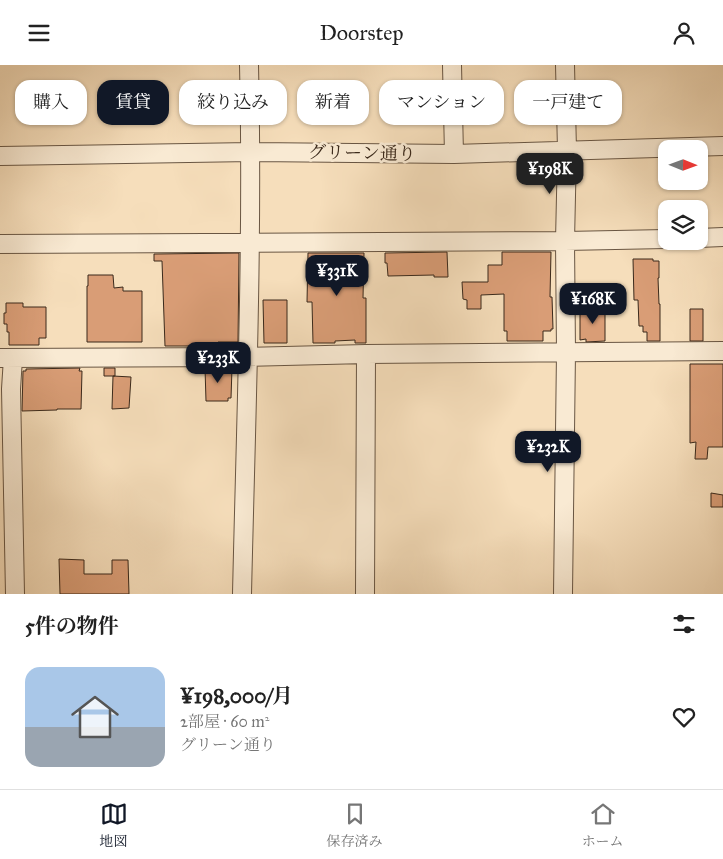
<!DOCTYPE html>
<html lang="ja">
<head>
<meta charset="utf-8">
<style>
  :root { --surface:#fff; --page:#f6f6f6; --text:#222; --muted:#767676; --line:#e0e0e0; --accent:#111827 }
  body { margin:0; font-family:"IM FELL Great Primer","Noto Serif JP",serif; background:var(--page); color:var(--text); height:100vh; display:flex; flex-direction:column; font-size:19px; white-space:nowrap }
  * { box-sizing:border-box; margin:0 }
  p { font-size:16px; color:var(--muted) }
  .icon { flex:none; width:28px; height:28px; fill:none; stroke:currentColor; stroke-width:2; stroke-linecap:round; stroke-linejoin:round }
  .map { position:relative; height:529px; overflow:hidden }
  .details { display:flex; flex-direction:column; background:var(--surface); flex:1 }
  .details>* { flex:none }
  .top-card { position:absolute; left:15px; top:15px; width:694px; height:45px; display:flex; gap:10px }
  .needle { width:32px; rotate:91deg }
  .controls { position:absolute; left:658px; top:75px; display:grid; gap:10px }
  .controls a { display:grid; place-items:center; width:50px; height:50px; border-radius:10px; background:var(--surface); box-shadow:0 1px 4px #0004; font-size:25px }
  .price { position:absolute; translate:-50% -42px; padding:0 11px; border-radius:10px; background:var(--accent); color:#fff; font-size:16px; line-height:32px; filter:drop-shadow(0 1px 2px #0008) }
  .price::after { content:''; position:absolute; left:50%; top:30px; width:15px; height:11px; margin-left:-8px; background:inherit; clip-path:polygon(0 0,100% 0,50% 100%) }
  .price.selected { background:#222; color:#fff }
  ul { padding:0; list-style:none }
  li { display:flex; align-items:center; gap:15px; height:125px; padding:0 25px }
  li+li { border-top:1px solid var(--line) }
  li span { display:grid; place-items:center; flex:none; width:140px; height:100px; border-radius:15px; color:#555 }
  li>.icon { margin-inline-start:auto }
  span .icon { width:60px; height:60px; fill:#fffc; stroke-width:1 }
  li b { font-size:21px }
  h2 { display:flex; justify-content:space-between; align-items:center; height:60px; padding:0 25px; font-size:21px }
  .chip { padding:0 18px; border-radius:15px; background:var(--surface); box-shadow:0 1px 4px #0004; font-size:18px; line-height:45px }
  .chip.selected { background:var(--accent); color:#fff }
  header { display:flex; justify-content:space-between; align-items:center; height:65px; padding:0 25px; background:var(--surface); font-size:22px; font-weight:600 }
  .tabs { display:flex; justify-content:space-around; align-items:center; height:70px; border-top:1px solid var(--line); background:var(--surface); font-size:14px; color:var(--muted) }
  .tabs a { display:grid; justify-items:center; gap:2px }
  .tabs .selected { color:var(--accent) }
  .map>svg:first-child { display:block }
  .building { fill:#d99d76; stroke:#3a291b }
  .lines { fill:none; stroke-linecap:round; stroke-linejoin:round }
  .minor-casing { stroke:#695643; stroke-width:20 }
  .minor { stroke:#f9ead3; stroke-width:18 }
  .labels { text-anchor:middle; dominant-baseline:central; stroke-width:5; stroke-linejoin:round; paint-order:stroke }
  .street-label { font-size:18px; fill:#3a291b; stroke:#f9ead3 }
</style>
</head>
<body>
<header><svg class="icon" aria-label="menu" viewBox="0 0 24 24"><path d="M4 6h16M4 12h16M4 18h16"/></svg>Doorstep<svg class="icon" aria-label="person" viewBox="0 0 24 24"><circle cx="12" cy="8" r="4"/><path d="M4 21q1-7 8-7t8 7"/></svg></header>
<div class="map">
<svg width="723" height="529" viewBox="0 0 723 529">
  <rect width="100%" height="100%" fill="#f6debb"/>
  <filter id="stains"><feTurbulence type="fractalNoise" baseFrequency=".004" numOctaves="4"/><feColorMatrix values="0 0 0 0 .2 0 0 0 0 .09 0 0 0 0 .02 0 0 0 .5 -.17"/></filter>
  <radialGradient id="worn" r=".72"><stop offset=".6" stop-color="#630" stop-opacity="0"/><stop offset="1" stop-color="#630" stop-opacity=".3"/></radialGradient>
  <path class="building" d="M 447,187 L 448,212 L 434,212 L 434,210 L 388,211 L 387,198 L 385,198 L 385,188 Z
    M 502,187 L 551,187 L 550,232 L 552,232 L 553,264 L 551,264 L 551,266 L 543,266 L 543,276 L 507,276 L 507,266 L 504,266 L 504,229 L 481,230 L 481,244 L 467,244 L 467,235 L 463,234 L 462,217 L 488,217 L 488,200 L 502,200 Z
    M 239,188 L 238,277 L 218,277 L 218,279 L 197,280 L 197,281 L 165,281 L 162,196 L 154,196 L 154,189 Z
    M 308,188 L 364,188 L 363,233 L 366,233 L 366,278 L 355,278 L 355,275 L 335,276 L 335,278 L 313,278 L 312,237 L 307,237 Z
    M 633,194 L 653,194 L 653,196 L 659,196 L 659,213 L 658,213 L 659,239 L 660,239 L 660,276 L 647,276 L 647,267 L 643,267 L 643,261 L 639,261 L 638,235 L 634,235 Z
    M 88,210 L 113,210 L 114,223 L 123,222 L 123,226 L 142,226 L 142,277 L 87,277 L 87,221 L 88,221 Z
    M 263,235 L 287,235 L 287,278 L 264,278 Z
    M 6,238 L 23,238 L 23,242 L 46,242 L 46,273 L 39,273 L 39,280 L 9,280 L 9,267 L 7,267 L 7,259 L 4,259 L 4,248 L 6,248 Z
    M 580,244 L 605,244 L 605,276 L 586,277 L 586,274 L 580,275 Z
    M 690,244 L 703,244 L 703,276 L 690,276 Z
    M 690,299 L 723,299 L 723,382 L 708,382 L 707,394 L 695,394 L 696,377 L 690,378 Z
    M 80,303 L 79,306 L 82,306 L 81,344 L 57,344 L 57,345 L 22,346 L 23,306 L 26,306 L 26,304 Z
    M 104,303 L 115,303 L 115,311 L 104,311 Z
    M 205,303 L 232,303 L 231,333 L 228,333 L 228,336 L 206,336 Z
    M 113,311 L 131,312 L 129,343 L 112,344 Z
    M 711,428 L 723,430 L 723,442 L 711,442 Z
    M 59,494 L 84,495 L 84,509 L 112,509 L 112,495 L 128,495 L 129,529 L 60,529 Z"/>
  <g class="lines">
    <defs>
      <path id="minor" d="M 452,0 L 454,89
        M 0,91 L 251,87 L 454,89 L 723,81
        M 699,173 L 723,172
        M 0,179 L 565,176 L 666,174
        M 0,293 L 247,292 L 366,289 L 723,286
        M 13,293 L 11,324 L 15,529
        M 242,529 C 246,353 253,176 249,0
        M 365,529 L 366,289
        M 563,529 L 566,287 L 565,176 L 567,85 L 565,0"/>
    </defs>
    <use href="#minor" class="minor-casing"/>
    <use href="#minor" class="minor"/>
  </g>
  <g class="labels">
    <g class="street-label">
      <text transform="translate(362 88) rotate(1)">グリーン通り</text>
    </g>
  </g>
  <rect width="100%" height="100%" filter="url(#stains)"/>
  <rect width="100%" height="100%" fill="url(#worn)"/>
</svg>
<div class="controls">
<a><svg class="needle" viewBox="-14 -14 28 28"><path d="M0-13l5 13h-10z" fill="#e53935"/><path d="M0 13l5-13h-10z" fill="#767676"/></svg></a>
<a><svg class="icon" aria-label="layers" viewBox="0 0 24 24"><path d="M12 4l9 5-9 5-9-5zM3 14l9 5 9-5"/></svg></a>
</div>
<b class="price selected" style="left:550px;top:130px">¥198K</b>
<b class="price" style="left:337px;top:232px">¥331K</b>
<b class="price" style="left:593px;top:260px">¥168K</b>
<b class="price" style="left:218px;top:319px">¥233K</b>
<b class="price" style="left:548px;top:408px">¥232K</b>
<div class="top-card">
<a class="chip">購入</a>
<a class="chip selected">賃貸</a>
<a class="chip">絞り込み</a>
<a class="chip">新着</a>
<a class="chip">マンション</a>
<a class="chip">一戸建て</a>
</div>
</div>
<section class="details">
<h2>5件の物件<svg class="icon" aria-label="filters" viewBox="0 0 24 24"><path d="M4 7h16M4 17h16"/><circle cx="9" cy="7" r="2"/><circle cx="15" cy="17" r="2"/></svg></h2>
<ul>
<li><span style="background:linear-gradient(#a9c7e8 60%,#9aa5b1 0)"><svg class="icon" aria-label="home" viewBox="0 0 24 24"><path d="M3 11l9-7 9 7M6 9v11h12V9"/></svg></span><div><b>¥198,000/月</b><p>2部屋 · 60 m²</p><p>グリーン通り</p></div><svg class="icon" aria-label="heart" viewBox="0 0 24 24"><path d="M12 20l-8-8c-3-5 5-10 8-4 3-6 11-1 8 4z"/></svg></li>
</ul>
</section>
<nav class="tabs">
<a class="selected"><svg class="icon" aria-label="map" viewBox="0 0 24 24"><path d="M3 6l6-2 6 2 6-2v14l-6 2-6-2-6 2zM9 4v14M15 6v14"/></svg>地図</a>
<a><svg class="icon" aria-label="saved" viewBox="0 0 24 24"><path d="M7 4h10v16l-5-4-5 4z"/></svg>保存済み</a>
<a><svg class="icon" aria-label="home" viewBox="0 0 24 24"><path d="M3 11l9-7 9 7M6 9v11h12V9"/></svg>ホーム</a>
</nav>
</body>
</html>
